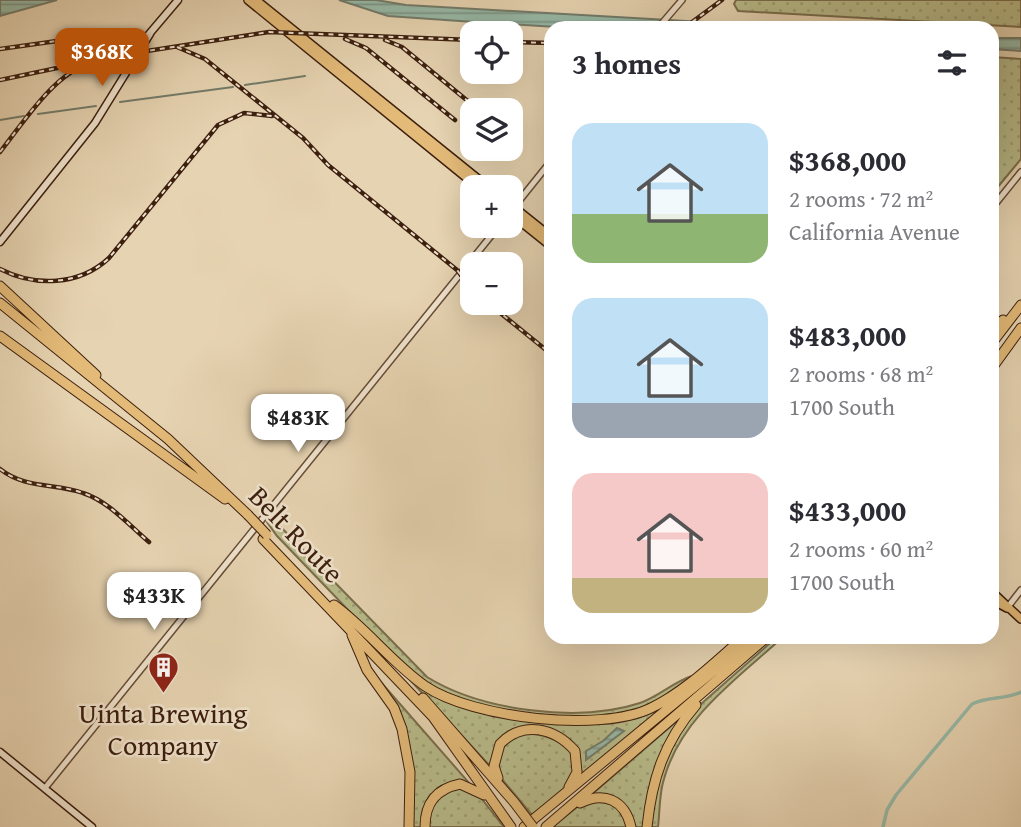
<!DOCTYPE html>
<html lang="en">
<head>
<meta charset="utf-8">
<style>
  :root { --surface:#fff; --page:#f2f2f3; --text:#2b2b33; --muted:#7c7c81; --accent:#b45309 }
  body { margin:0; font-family:"Gentium Book Plus",serif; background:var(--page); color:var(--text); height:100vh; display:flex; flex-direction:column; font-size:26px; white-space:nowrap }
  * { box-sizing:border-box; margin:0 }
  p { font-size:23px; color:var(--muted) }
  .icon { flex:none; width:38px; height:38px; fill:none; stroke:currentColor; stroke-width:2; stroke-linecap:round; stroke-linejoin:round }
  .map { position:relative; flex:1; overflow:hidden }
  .panel { position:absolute; left:544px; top:21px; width:455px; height:623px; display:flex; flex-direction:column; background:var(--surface); border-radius:21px; box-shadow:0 7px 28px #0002 }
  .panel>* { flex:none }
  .buttons { position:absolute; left:460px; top:21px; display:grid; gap:14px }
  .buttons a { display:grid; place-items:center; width:63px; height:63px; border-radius:14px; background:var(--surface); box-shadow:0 7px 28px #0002; font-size:35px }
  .price { position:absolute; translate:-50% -60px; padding:0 16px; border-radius:14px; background:#fff; color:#222; font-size:23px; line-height:46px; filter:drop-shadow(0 2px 4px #0008) }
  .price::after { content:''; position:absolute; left:50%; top:42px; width:21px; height:16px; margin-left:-10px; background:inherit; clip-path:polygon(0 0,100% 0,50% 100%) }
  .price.active { background:var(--accent); color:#fff }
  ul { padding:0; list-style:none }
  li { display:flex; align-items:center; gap:21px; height:175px; padding:0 28px }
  li span { display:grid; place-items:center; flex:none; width:196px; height:140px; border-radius:21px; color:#555 }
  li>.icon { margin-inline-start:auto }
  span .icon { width:84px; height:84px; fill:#fffc; stroke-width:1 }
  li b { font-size:30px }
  h2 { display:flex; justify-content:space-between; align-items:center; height:84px; padding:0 28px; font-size:30px }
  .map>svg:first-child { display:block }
  .grass { fill:url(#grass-dots); stroke:#7a6d4c; stroke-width:2 }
  .water { fill:url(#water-rules); stroke:#737b6a; stroke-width:2 }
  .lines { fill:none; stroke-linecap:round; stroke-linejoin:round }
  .shore { stroke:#6a6c5a; stroke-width:2 }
  .stream { stroke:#737b6a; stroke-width:2 }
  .canal { stroke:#97b9a7; stroke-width:3.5 }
  .tertiary-casing { stroke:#664c37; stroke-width:8 }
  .secondary-casing { stroke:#3c1f0e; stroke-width:9 }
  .primary-casing { stroke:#3c1f0e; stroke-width:10 }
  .motorway-casing { stroke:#3c1f0e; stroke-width:11 }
  .tertiary { stroke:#efe2cc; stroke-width:5 }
  .secondary { stroke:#efe2cc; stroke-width:6 }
  .primary { stroke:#e3ba78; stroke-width:7 }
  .motorway { stroke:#e3ba78; stroke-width:9 }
  .rail-casing { stroke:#3c1f0e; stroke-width:4.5 }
  .rail { stroke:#efe2cc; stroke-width:2; stroke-dasharray:5; stroke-linecap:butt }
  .motorway-bridge-casing { stroke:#3c1f0e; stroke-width:11; stroke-linecap:butt }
  .motorway-bridge { stroke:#e3ba78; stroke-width:9 }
  .labels { text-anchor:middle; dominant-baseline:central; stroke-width:5; stroke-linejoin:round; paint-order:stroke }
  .street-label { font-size:28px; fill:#3c1f0e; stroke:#efe2cc }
  .poi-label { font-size:28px; fill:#3c1f0e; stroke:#efe2cc }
</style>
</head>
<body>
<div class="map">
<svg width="1021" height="827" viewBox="0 0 1021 827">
  <defs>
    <pattern id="grass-dots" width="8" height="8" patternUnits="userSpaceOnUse" patternTransform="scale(1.75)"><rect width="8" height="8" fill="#b8bb8a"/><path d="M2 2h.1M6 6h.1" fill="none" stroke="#9fa076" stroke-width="1.8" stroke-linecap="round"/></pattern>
    <pattern id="water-rules" width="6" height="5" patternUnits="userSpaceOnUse" patternTransform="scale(1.75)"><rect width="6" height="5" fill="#97b9a7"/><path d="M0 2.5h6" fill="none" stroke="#7c9686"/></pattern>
  </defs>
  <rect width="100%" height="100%" fill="#e6d3b1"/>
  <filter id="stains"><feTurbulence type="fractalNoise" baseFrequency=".00286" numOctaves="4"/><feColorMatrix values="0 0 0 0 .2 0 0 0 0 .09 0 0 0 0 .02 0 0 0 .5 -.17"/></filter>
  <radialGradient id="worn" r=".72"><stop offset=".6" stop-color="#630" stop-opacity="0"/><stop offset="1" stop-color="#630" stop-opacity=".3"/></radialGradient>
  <path class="grass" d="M 736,0 L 1021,0 L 1021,27 L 738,11 L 734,4 Z
    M 992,57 L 1021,59 L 1021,159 L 992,194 Z
    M 271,517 L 427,677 C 482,711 579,723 640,703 C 658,697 675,681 692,676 L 648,707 L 601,719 L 492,711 L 431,689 L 376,639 L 277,536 L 267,522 Z
    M 777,637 L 783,637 C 738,678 681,717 664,779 C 659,794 660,811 658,827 L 649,827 L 661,764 L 692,712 Z
    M 397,666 L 444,700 L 474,711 L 591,724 L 674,698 L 575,781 L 577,755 L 551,732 L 508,733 L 492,768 Z
    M 379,680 L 470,784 L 440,789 L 422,827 L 409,827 L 409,759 Z
    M 684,715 L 670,736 L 645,827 L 632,827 L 625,808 L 590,796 Z
    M 519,732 C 545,734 592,745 570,782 C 562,795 543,806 532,815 L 501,778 L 497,770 L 498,752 Z
    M 463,788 L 481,798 L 504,827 L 426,827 L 432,802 L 452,789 Z
    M 593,799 L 617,806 L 629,827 L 552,827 L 581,804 Z"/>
  <path class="water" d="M 0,0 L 57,0 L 0,16 Z
    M 339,0 L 376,0 L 406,5 L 810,28 L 573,28 L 474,22 L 388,16 Z
    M 992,38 L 1021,38 L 1021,51 L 992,49 Z
    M 617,728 L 624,731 L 586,760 L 586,751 L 603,741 Z"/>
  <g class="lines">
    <path class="shore" d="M 558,28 L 561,22 L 654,27"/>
    <path class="stream" d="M 245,85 L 305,76
      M 120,102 L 233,87
      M 38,114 L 96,106
      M 0,120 L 24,116"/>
    <path class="canal" d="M 883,827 L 887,810 L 896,795 L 972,704 C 988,696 1004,700 1021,692"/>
    <defs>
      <path id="tertiary" d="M 658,28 L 682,0
        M 992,208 L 1021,172
        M 511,211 L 551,161
        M 1007,608 L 1021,590
        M 45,788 L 499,226"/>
      <path id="secondary" d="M 125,74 L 139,46 L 178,0
        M 0,242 L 95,123 L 150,34
        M 0,752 L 92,827"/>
      <path id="primary" d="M 248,0 L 478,187
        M 256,0 L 488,187
        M 511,205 L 551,237
        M 511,214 L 551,246
        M 992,592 L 1021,619
        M 992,600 L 1007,608"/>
      <path id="motorway" d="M 0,286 L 96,375
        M 0,303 L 168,439 L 248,515
        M 992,332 L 1003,320
        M 0,336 L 225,499
        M 992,343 L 1021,305
        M 992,368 L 1021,328
        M 263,539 L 433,717 L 511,827
        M 334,605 C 367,629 392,663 425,686 C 472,718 600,733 651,708 C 685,692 715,662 744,637
        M 352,635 L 367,670 L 394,708 L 402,729 L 410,772 L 409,827
        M 423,698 L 514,802
        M 498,778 L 494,766 L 500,744 C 523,720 555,728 575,751 L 577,772 L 569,787
        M 580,803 C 604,791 625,800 631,827
        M 425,827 C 425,803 436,789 460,784 L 484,795
        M 524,827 L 755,637
        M 546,827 L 767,637
        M 647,827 C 652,779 664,742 696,705"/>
    </defs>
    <use href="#tertiary" class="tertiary-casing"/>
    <use href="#secondary" class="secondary-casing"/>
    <use href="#primary" class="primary-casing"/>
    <use href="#motorway" class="motorway-casing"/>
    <use href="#tertiary" class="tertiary"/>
    <use href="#secondary" class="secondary"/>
    <use href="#primary" class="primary"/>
    <use href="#motorway" class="motorway"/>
    <defs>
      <path id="rail" d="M 684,28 L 722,0
        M 345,39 L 366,48 L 455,120
        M 385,40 L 402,47 L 469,102
        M 511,42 L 551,43
        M 177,47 L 205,59 L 303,138 L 328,165 L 457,270 L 472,290
        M 0,49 L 64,40 L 113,54
        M 0,80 L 76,64
        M 0,152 C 28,117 55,70 102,58 L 269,32 L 472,40
        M 0,269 C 35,287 79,286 109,258 L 218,125 L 244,113 L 272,116
        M 488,303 L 551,354
        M 0,469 C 25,489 55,483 83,493 C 108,501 129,525 149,542"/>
    </defs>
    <use href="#rail" class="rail-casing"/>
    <use href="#rail" class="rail"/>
    <defs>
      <path id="motorway-bridge" d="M 248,515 L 267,535
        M 514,802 L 533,827"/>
    </defs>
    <use href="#motorway-bridge" class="motorway-bridge-casing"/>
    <use href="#motorway-bridge" class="motorway-bridge"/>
  </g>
  <defs>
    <symbol id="building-pin" viewBox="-11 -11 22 30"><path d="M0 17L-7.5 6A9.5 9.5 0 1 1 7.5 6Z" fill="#8f2418" stroke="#efe2cc"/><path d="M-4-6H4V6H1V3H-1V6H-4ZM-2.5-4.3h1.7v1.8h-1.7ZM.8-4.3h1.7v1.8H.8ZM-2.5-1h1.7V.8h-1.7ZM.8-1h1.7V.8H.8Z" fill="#fff"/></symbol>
  </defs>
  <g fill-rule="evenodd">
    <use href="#building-pin" x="146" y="650" width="35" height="47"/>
  </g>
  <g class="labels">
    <g class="street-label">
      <text transform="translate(297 534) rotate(46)">Belt Route</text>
    </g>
    <g class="poi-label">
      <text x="163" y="712">Uinta Brewing<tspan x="163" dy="32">Company</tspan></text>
    </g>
  </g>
  <rect width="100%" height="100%" filter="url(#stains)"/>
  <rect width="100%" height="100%" fill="url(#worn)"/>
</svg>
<div class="buttons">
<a><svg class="icon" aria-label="locate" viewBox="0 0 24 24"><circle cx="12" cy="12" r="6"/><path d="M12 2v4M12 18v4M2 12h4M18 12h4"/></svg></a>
<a><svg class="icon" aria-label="layers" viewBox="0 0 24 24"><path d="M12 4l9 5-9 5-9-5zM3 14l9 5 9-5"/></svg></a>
<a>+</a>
<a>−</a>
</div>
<b class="price active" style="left:102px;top:88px">$368K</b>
<b class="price" style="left:298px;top:454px">$483K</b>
<b class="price" style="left:154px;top:632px">$433K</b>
<section class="panel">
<h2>3 homes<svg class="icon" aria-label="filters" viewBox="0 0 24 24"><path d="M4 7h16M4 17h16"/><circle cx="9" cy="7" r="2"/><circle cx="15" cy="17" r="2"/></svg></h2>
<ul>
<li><span style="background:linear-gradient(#bfe0f5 65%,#8fb573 0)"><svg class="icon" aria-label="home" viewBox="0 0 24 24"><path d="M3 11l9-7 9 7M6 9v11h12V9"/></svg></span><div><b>$368,000</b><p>2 rooms · 72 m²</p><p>California Avenue</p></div></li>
<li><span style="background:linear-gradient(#bfe0f5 75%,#9aa5b1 0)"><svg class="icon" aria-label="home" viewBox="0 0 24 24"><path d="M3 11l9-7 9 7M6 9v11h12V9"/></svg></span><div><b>$483,000</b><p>2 rooms · 68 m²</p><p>1700 South</p></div></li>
<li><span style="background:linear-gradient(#f6c9c9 75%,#c2b280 0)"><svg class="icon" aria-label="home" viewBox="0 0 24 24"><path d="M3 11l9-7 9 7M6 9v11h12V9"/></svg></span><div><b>$433,000</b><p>2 rooms · 60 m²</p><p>1700 South</p></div></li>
</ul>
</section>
</div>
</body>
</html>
